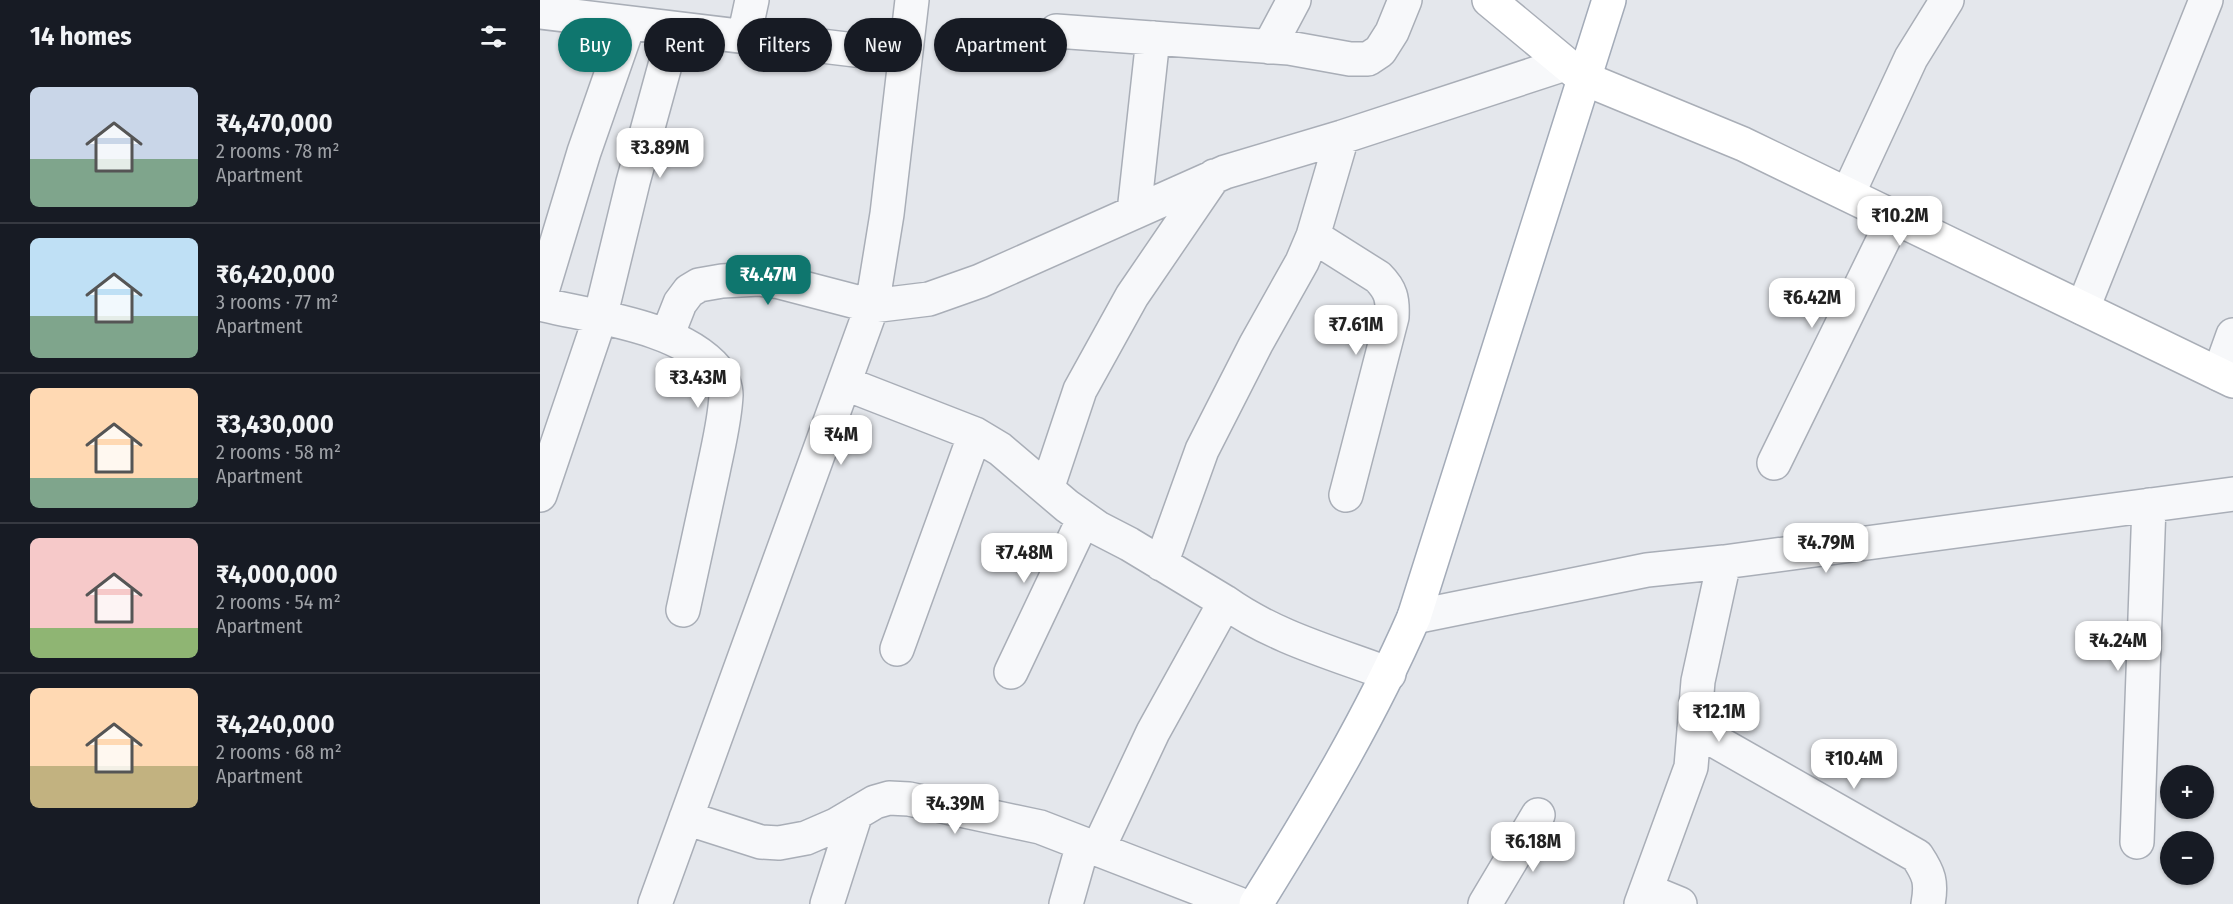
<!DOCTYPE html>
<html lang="en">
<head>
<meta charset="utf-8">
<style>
  :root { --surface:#171b24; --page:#242831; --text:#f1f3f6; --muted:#9ea1a6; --line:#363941; --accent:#0f766e }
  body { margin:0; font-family:"Fira Sans Condensed",sans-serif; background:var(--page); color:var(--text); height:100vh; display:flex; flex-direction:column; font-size:22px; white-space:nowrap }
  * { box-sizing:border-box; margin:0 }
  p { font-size:20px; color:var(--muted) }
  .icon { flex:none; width:33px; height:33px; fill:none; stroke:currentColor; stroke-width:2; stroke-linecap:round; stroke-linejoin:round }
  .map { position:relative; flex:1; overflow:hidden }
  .sheet { display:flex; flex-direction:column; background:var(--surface); width:540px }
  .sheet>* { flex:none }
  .top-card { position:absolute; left:18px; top:18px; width:570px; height:54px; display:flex; gap:12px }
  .tools { position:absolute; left:1620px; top:765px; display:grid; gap:12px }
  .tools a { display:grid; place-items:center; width:54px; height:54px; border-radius:50%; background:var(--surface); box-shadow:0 2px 4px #0004; font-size:30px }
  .price { position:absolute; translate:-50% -51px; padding:0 14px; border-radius:12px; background:#fff; color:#222; font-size:20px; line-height:39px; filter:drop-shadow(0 2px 3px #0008) }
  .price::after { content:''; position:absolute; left:50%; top:36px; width:18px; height:14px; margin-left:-9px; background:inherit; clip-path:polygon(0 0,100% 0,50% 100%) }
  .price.selected { background:var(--accent); color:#fff }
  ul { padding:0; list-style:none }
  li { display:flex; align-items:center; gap:18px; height:150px; padding:0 30px }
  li+li { border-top:2px solid var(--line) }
  li span { display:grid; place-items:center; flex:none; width:168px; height:120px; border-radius:9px; color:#555 }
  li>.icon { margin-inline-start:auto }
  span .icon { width:72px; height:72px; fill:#fffc; stroke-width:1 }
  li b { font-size:26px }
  h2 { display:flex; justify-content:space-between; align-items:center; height:72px; padding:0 30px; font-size:26px }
  .pill { padding:0 21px; border-radius:27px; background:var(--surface); box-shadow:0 2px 4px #0004; font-size:21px; line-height:54px }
  .pill.selected { background:var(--accent); color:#fff }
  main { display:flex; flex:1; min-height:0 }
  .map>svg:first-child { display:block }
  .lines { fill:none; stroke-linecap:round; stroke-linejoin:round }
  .street-casing { stroke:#a9aeb7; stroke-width:36 }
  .secondary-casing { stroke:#a9aeb7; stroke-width:36 }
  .primary-casing { stroke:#a3abb8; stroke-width:36 }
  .street { stroke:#f7f8fa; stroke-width:33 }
  .secondary { stroke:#fff; stroke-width:33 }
  .primary { stroke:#fff; stroke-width:33 }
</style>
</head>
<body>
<main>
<section class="sheet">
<h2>14 homes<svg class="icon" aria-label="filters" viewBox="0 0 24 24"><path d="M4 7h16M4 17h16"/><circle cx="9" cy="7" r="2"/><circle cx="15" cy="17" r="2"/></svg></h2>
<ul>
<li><span style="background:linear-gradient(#c9d6e8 60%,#7fa58c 0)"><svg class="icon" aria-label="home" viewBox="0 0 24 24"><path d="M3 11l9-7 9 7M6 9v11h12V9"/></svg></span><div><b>₹4,470,000</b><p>2 rooms · 78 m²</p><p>Apartment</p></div></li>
<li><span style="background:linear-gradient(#bfe0f5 65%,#7fa58c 0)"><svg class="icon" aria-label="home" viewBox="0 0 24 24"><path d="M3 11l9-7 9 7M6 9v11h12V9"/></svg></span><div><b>₹6,420,000</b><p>3 rooms · 77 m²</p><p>Apartment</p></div></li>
<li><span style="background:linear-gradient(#ffd9b3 75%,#7fa58c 0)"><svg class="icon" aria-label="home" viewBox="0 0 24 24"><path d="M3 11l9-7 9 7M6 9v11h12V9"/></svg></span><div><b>₹3,430,000</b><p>2 rooms · 58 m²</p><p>Apartment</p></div></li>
<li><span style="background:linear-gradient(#f6c9c9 75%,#8fb573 0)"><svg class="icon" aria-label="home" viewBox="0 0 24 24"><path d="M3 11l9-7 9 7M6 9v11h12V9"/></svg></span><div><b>₹4,000,000</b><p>2 rooms · 54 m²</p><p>Apartment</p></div></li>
<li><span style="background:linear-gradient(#ffd9b3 65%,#c2b280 0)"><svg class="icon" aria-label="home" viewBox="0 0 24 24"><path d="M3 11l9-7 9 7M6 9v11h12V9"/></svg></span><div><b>₹4,240,000</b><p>2 rooms · 68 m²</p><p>Apartment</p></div></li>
</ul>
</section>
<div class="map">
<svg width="1693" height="904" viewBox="0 0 1693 904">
  <rect width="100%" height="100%" fill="#e4e7ec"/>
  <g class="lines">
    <defs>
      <path id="street" d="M 0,12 L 365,56
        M 516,31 L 749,48 L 810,59 L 828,59 L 840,51 L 852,32 L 865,0
        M 204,37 L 212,0
        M 729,47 L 754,0
        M 1308,194 L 1371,58 L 1407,0
        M 594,212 L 613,38
        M 773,236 L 838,277 C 851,290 853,299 852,317 L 806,495
        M 0,298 L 44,152 L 89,23
        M 0,304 C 53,317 140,326 177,370 C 182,376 186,387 186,395 C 185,420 178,447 173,472 C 163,518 153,564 143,610
        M 1543,308 L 1666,0
        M 127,336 L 140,303 L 149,291 L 159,285 L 182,281 L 219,279 L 240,282 L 332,306 L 389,299 L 440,281 L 685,172 L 802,137 L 1025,64
        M 1679,374 L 1693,335
        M 304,383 L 435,434 L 460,449 L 527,506 L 558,528 L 589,544 L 685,602 C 734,637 793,653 849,674
        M 1234,463 L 1355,216
        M 507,489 L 540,390 L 592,296 L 674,176
        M 0,495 L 60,318 L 93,182 L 135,29
        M 621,564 L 662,450 L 716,344 L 762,262 L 773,236 L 802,137
        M 874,617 L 1107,570 L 1184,562 L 1693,494
        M 357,649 L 435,434
        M 471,672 L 544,518
        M 1154,729 L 1377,856 C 1389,874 1392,882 1388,904
        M 146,818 L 221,842 L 239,843 L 266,838 L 296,825 L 335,802 L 349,798 L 369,799 L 500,827 L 699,904
        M 1597,842 L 1609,505
        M 558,849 L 613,732 L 685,602
        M 1106,890 L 1140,904
        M 115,904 L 332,306 L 347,214 L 372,0
        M 287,904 L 316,813
        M 526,904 L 543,844
        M 945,904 L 998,815
        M 1101,904 L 1151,767 L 1158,681 L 1184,562"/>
      <path id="secondary" d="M 949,0 L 1043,78 L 1203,144 L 1693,381"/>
      <path id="primary" d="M 716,904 C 774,811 830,718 874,617 L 1069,0"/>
    </defs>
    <use href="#street" class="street-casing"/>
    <use href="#secondary" class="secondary-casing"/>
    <use href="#primary" class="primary-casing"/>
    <use href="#street" class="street"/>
    <use href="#secondary" class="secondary"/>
    <use href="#primary" class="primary"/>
  </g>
</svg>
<div class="tools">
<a>+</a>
<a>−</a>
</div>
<b class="price" style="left:120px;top:179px">₹3.89M</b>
<b class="price" style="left:1360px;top:247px">₹10.2M</b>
<b class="price selected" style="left:228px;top:306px">₹4.47M</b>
<b class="price" style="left:1272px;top:329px">₹6.42M</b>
<b class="price" style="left:816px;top:356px">₹7.61M</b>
<b class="price" style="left:158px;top:409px">₹3.43M</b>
<b class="price" style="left:301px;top:466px">₹4M</b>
<b class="price" style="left:1286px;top:574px">₹4.79M</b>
<b class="price" style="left:484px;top:584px">₹7.48M</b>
<b class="price" style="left:1578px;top:672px">₹4.24M</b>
<b class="price" style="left:1179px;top:743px">₹12.1M</b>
<b class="price" style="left:1314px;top:790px">₹10.4M</b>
<b class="price" style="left:415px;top:835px">₹4.39M</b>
<b class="price" style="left:993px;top:873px">₹6.18M</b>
<div class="top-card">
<a class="pill selected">Buy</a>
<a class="pill">Rent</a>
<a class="pill">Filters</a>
<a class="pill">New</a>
<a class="pill">Apartment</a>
</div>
</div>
</main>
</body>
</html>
